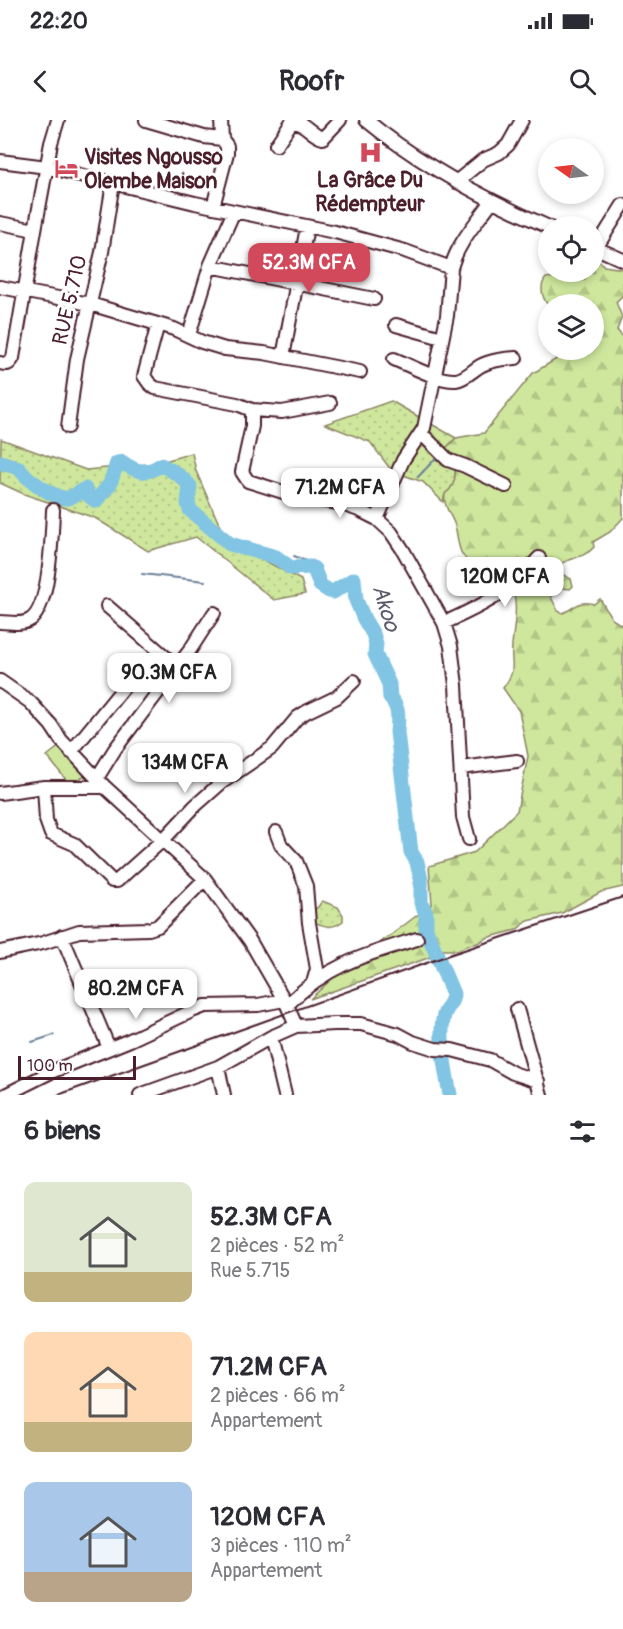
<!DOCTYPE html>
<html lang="fr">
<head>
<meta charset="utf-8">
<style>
  :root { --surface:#fff; --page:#f7f7f7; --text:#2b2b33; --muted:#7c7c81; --accent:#d1495b }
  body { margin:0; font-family:Pangolin,sans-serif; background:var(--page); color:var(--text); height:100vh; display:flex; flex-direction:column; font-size:22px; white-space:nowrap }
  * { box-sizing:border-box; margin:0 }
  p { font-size:20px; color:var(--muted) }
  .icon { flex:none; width:33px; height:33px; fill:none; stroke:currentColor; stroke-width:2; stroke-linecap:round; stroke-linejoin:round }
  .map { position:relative; height:975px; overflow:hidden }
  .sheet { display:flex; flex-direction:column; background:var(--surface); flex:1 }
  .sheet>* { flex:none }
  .needle { width:39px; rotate:284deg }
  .fabs { position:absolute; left:538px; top:18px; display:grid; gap:12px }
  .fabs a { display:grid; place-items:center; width:66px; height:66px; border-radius:50%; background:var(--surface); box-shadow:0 3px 9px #0003; font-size:30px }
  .scale { position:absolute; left:18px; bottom:15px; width:118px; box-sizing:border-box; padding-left:6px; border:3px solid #4a1f2b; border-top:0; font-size:16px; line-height:21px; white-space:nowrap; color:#4a1f2b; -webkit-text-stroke:4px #fff; paint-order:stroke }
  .price { position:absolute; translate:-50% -51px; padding:0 14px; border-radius:12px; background:#fff; color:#222; font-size:20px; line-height:39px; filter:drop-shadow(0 2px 3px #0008) }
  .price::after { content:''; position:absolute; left:50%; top:36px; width:18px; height:14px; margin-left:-9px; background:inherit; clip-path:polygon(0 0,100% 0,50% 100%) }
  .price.on { background:var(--accent); color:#fff }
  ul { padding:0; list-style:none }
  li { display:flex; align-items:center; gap:18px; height:150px; padding:0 24px }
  li span { display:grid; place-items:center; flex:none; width:168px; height:120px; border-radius:12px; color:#555 }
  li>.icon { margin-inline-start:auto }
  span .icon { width:72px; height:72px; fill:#fffc; stroke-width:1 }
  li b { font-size:26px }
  h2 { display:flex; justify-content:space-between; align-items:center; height:72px; padding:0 24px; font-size:26px }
  .status { display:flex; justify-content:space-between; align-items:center; height:42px; padding:0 30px; background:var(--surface); direction:ltr }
  .status svg { height:16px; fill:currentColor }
  header { display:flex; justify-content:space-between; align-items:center; height:78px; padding:0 24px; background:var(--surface); font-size:27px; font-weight:800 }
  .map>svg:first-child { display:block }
  .grass { fill:url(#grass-dots); stroke:#8c8364; stroke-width:1.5 }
  .forest { fill:url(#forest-firs); stroke:#8c8364; stroke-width:1.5 }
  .park { fill:#cee79d; stroke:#8c8364; stroke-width:1.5 }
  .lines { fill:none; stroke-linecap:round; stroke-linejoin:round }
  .stream { stroke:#6c8299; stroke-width:2 }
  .river { stroke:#82c4e3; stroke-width:15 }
  .minor-casing { stroke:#4a1f2b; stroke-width:16 }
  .minor { stroke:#fff; stroke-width:12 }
  .rail { stroke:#4a1f2b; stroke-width:2 }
  .labels { text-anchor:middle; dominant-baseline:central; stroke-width:6; stroke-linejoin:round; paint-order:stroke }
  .poi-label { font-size:21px; font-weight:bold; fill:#4a1f2b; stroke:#fff; text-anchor:start }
  .street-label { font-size:21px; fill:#4a1f2b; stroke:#fff }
  .water-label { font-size:22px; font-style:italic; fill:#5e596b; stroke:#fff }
</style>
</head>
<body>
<div class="status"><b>22:20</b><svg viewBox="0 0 49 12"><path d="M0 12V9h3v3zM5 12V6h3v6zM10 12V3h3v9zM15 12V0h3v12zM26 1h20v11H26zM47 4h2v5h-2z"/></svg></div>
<header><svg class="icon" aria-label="back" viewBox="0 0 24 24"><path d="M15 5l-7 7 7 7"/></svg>Roofr<svg class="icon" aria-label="search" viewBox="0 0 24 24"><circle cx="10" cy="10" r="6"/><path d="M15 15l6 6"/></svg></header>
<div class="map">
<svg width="623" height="975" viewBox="0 0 623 975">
  <defs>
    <pattern id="grass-dots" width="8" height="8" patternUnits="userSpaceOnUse" patternTransform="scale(1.5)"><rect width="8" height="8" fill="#cee79d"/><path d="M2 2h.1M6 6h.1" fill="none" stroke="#b2c687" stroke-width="1.8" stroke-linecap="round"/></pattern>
    <pattern id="forest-firs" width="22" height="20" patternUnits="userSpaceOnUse" patternTransform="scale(1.5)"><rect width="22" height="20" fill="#cee79d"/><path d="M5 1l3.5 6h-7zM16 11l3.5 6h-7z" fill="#b2c687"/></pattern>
  </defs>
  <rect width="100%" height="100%" fill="#fff"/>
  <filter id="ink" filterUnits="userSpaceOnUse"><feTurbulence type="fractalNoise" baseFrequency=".0167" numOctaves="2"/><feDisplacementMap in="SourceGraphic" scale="12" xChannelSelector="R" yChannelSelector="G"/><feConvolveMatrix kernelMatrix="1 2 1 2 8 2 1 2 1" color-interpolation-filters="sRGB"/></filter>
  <g filter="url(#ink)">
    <path class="grass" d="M 391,281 L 456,318 L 445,330 C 459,340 459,364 445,374 L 443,382 L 423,362 L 392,351 L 370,322 L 325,304 Z
      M 1,319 L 86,350 L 158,343 L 192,333 L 196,351 L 226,420 L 301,460 L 305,474 L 274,480 L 196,417 L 148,431 L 95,398 L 24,374 L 0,363 Z
      M 322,781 L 338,787 L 343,795 L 343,801 C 330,811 323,805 309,800 L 310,793 L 318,787 Z"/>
    <path class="forest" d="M 594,135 L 604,146 L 623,149 L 623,175 L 616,182 L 622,197 L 617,210 L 623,217 L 623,398 L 610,412 L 593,422 L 594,427 C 585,438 569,438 556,446 L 556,451 L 571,459 L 573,466 L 570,469 L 554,467 L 551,477 L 558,491 L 563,493 C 577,487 577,480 594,484 L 600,479 L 612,499 L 623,506 L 623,767 L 601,772 L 562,793 L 528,801 L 516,810 L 486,818 L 478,823 L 468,825 L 458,830 L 443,830 L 428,838 L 310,879 L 350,842 L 391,815 L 432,784 L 429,746 L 475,732 L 517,691 L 528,636 L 519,591 L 503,568 C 518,548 510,546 512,525 C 514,505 520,480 509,462 C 499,445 472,452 462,434 C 457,426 458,413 454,403 C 450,393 443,385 445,374 C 459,364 459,339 444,330 L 456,318 L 484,313 L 533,253 L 558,238 L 557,230 L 594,230 L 594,184 L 549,186 C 542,179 539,166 546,158 C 554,156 560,161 568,158 L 574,160 L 585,160 L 587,152 L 594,152 Z"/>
    <path class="park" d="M 66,621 L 89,652 L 71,666 L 47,636 Z"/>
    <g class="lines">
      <path class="stream" d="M 418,357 L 436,338 L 443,343
        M 294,436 L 312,443 L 311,447
        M 142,454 L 205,461
        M 32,922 L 54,915"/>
      <path class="river" d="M 0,342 L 19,348 C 25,358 56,380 68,378 C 73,377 80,371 85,369 L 88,375 L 96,381 L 110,364 L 117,343 L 122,342 C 136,352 146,355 161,345 C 172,350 183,357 190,366 L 188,383 L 190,390 L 230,424 L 276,437 L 291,448 L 311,447 L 314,449 L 320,465 L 329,471 L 333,472 L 354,459 L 356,480 L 364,499 L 373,514 L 376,524 L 375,534 L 389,564 L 390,578 C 400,588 398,598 397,612 L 411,732 L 417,742 L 421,760 L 421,783 L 426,793 L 426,809 L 453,874 C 453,883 447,886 444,895 C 438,918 446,952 450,975"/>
      <defs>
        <path id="minor" d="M 146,0 L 204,17 L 222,19 L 227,26 L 227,33 L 213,87
          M 221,0 L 222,19
          M 366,0 C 421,45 484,79 549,107
          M 276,25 L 291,3 C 305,0 311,16 323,18 L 340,0
          M 0,41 L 47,47 L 195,83 L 335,112 L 405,131 L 451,148 C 458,122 477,102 492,81
          M 456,62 L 483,40 L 499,33 L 508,25 L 522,0
          M 0,103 L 35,110 L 51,23 L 58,0
          M 594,127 L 623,140
          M 596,128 L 623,85
          M 210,146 L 374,179
          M 0,167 L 90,184 L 174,209 L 202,222 L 225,229 L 264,233 L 360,252
          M 158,204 L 144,256 L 149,263 L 155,268 L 237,284 L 252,290 L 252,306 L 242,352 L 248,361 L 299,377 L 339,383 L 359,390 L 377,399 L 391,412 L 403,430 L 444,503 L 451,526 L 456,565 L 463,697 L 469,719
          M 396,205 L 442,218
          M 189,215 L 210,146 L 234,91
          M 283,237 L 307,107
          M 394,239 C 411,246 438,261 456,260 C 465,259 473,250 480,246 C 491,240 504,239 516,238
          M 0,243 C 7,245 9,245 13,238 L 35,110
          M 252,290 L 282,292 L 330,283
          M 68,307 L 77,239 L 102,132 L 113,63
          M 422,314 L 448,340 L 465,346 L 506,366
          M 377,399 L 403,340 L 424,308 L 447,196 L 451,148
          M 107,486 L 177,547
          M 0,502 C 9,502 20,505 28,501 C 50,492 52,413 53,390
          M 444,503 C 484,485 510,472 539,438
          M 0,561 L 30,582 L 51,605 L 61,620 L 105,667 L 205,759 L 250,821 L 287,885 L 296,906
          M 71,632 L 129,561
          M 461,648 L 517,641
          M 97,658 L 115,629 L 190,530 L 214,493
          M 44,667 L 46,700 L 51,714 L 74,724 L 112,761 L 117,761 L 164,719 L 195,686 L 221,663 L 272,628 L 297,598 L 306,592 L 337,577 L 354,561
          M 0,673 L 44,667 L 105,667
          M 276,712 L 281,725 L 296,741 L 306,766 L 309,803 L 317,849 L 313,863
          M 62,816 L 109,928
          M 0,832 L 43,823 L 79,811 L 149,809 L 158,806 L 205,759
          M 287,885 C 327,845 364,835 417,819
          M 517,889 L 541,975
          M 271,917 L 285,975
          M 218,947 L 224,975
          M 5,975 L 51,952 L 130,920 L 192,891 L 205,886 L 258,885 L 284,880
          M 140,975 L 218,947 L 271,917 L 296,906 L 335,904 L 361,904 L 398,914 L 413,922 L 435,929 L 452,930 L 490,940 L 513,953 L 538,961"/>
      </defs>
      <use href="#minor" class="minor-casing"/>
      <use href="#minor" class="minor"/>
      <path class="rail" d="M 58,975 L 449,835 L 623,777"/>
    </g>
  </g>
  <defs>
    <symbol id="hospital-bare" viewBox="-9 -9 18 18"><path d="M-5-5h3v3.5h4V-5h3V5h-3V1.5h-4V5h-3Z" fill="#d1495b" stroke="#fff" stroke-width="2.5" paint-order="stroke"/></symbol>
    <symbol id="hotel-bare" viewBox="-9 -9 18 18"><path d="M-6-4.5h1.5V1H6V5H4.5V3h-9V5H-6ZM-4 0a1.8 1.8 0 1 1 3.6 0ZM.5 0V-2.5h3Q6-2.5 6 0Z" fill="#d1495b" stroke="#fff" stroke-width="2.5" paint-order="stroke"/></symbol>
  </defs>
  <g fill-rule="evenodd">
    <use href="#hospital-bare" x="354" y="16" width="33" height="33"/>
    <use href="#hotel-bare" x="50" y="32" width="33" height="33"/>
  </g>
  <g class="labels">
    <g class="poi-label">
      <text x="84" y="37">Visites Ngousso<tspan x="84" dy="24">Olembe Maison</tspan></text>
      <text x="370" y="60" text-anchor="middle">La Grâce Du<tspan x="370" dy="24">Rédempteur</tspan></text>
    </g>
    <g class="street-label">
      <text transform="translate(70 180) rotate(-77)">RUE 5.710</text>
    </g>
    <g class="water-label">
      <text transform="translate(386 488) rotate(73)">Akoo</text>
    </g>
  </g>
</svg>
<div class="fabs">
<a><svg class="needle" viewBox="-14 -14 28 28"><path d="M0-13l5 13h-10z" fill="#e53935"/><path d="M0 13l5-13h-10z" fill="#7c7c81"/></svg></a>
<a><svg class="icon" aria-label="locate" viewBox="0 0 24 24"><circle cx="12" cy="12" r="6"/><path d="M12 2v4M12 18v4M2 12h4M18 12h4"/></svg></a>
<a><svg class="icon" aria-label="layers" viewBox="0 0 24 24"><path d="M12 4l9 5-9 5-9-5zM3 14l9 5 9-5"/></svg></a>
</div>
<div class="scale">100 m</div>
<b class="price on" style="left:309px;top:174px">52.3M CFA</b>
<b class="price" style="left:340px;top:399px">71.2M CFA</b>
<b class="price" style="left:505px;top:488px">120M CFA</b>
<b class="price" style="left:169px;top:584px">90.3M CFA</b>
<b class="price" style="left:185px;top:674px">134M CFA</b>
<b class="price" style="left:136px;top:900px">80.2M CFA</b>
</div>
<section class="sheet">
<h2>6 biens<svg class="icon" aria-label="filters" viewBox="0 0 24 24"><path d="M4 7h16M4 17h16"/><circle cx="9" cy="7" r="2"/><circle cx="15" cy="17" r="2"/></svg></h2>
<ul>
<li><span style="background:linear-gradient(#dfe7d0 75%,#c2b280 0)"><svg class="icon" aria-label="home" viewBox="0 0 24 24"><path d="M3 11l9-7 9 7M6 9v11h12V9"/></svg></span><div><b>52.3M CFA</b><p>2 pièces · 52 m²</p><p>Rue 5.715</p></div></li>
<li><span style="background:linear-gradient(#ffd9b3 75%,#c2b280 0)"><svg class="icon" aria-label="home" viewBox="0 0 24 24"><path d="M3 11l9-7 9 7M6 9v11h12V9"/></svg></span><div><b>71.2M CFA</b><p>2 pièces · 66 m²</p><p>Appartement</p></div></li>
<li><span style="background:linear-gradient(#a9c7e8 75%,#b9a48a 0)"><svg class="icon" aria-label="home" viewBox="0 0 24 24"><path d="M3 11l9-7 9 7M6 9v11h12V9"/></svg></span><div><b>120M CFA</b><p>3 pièces · 110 m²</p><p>Appartement</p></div></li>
</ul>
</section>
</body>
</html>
